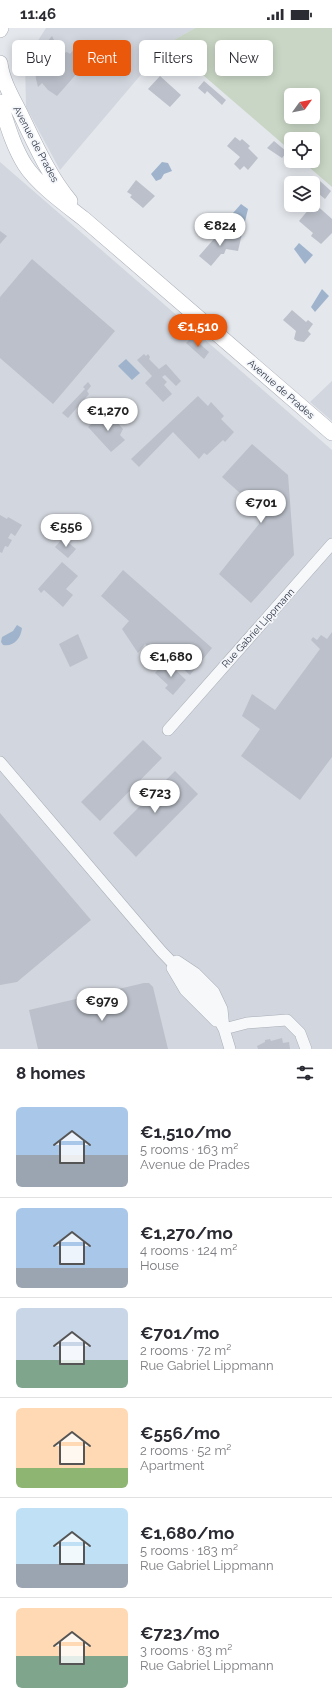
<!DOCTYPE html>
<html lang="en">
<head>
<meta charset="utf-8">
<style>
  :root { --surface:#fff; --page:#f2f2f3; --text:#2b2b33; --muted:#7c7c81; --line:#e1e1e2; --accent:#ea580c }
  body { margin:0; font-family:Raleway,sans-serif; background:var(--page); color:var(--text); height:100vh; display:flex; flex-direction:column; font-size:15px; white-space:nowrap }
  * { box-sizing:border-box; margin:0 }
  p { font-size:13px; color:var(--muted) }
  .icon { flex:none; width:22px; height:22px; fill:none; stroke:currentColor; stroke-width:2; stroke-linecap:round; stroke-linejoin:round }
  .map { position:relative; height:1021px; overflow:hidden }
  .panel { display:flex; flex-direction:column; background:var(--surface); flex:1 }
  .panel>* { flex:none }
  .hud { position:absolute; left:12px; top:12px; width:308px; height:36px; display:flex; gap:8px }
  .needle { width:26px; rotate:57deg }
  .fabs { position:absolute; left:284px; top:60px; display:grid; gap:8px }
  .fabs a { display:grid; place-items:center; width:36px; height:36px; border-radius:6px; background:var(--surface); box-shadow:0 2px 10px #0003; font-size:20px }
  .price { position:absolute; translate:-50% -34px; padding:0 9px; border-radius:14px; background:#fff; color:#222; font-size:13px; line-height:26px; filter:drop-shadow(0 1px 2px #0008) }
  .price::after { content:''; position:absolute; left:50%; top:24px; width:12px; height:9px; margin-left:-6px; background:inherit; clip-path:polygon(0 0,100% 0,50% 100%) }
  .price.on { background:var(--accent); color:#fff }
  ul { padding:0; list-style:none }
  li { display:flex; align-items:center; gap:12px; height:100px; padding:0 16px }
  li+li { border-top:1px solid var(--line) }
  li span { display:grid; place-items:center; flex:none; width:112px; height:80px; border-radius:6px; color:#555 }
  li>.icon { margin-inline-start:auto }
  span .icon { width:48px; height:48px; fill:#fffc; stroke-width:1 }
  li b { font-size:17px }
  h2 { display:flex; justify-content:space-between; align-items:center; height:48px; padding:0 16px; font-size:17px }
  .chip { padding:0 14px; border-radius:6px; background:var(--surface); box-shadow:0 2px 10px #0003; font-size:14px; line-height:36px }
  .chip.on { background:var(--accent); color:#fff }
  .status { display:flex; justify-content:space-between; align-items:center; height:28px; padding:0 20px; background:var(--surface); direction:ltr }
  .status svg { height:11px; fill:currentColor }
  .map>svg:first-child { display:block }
  .built { fill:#d2d6de }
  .green { fill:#c9d6c5; fill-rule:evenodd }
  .water { fill:#9fb4cc }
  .building { fill:#bbc0ca }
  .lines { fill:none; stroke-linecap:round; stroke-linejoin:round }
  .minor-casing { stroke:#a9aeb7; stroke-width:12 }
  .secondary-casing { stroke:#a9aeb7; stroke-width:16 }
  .minor { stroke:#f7f8fa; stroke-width:11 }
  .secondary { stroke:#fff; stroke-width:15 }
  .labels { text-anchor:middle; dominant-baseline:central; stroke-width:3.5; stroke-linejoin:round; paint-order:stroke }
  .street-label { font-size:10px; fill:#2b3445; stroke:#f4f6f9 }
</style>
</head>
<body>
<div class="status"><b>11:46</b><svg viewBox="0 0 49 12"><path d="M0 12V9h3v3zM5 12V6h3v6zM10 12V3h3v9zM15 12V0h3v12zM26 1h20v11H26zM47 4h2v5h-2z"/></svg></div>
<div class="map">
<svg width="332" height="1021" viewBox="0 0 332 1021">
  <rect width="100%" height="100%" fill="#e4e7ec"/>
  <path class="built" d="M 46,0 L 195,0 L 167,16 L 60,142 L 26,79 L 25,33 Z
    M 0,134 L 332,422 L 332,1021 L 0,1021 Z
    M 332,353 L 332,393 L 310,374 Z"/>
  <path class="green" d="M 195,0 L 332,0 L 332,159 L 302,133 L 313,133 L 313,111 L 291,111 L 291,123 L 167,16 ZM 291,67 L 313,67 L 313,89 L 291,89 Z"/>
  <path class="water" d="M 162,134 L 168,135 L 172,143 L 164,146 L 161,151 L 156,153 L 151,146 Z
    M 241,176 L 248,181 L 241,210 L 233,208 L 234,206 L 228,200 L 223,206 L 218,202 Z
    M 299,215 L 313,227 L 305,236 L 294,221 Z
    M 322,261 L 329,268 L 315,284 L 311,279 Z
    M 126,331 L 140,345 L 132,352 L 118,338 Z
    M 17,597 L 22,600 C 21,610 14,619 3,617 L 1,614 L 2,609 L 13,603 Z"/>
  <path class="building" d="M 52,8 L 61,26 L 67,24 L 70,26 L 80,14 L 94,26 L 57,68 L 48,62 L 42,55 L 38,59 L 36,51 L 35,42 L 38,28 L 42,20 Z
    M 167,20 L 178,29 L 168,39 L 158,30 Z
    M 160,48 L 181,67 L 170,79 L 148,61 Z
    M 204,53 L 226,72 L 222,77 L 207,63 L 205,66 L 198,60 Z
    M 235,109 L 240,113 L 242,111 L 250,118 L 248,120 L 258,130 L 248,142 L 244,138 L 240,142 L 234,136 L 240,129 L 227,118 Z
    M 274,113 L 287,124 L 282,130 L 267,120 Z
    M 136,152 L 155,168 L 143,180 L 130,169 L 132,167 L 127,164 Z
    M 320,153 L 331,163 L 325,171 L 313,161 Z
    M 314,175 L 332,191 L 332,205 L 321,216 L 311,208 L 313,205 L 299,193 Z
    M 228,200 L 234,206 L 233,208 L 241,210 L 238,223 L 226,221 L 224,226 L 221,226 L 211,238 L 199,228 L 220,204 L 223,206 Z
    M 0,203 L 7,208 L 0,216 Z
    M 32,231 L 115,303 L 53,376 L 0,330 L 0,269 Z
    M 292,282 L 306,294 L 308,292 L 313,296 L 308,303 L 311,306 L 304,314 L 297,313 L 294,311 L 296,303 L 283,292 Z
    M 192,309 L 209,324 L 204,331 L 186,315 Z
    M 144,326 L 146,328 L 148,326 L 150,329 L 149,331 L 159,341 L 166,336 L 181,353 L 176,358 L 165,347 L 162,349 L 167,354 L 164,357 L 172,366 L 163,374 L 145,355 L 152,348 L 137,332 Z
    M 88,354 L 91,358 L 87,363 L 89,366 L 68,390 L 62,385 L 85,361 L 83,359 Z
    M 198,368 L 208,378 L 211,374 L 224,388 L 221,391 L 234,404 L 225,414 L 223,412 L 207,427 L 204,425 L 199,431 L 173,404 L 139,439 L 131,431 Z
    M 101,387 L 106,392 L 112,389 L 123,401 L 120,407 L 125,412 L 111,424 L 88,399 Z
    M 252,416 L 288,447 L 294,527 L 251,575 L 219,546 L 259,496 L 258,481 L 222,449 Z
    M 0,487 L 7,491 L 8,489 L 22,497 L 15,508 L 11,505 L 8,510 L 12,512 L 8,519 L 5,518 L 2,525 L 0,524 Z
    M 63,510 L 76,521 L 68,530 L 55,519 Z
    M 62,534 L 78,548 L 66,561 L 73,567 L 63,579 L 44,562 L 41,565 L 38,561 Z
    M 123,542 L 212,620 L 190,647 L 164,624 L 159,629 L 145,616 L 138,625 L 122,601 L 129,593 L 101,568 Z
    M 332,604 L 332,729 L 300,772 L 241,728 L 260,701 L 242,688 L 252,666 L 275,682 L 320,621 L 311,612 L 313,609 L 317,612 L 321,607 L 327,611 Z
    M 78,606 L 88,630 L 70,639 L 59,616 Z
    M 166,633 L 186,652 L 173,667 L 165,660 L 168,657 L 155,645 Z
    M 143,712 L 162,730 L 100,793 L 81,774 Z
    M 175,743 L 198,766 L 136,829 L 113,805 Z
    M 0,785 L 91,892 L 17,954 L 0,957 Z
    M 144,955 L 149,955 L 153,959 L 168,1021 L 38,1021 L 29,982 Z
    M 282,1010 L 283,1015 L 289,1014 L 290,1021 L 258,1021 L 257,1018 L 265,1014 L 265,1012 L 270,1011 L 271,1013 Z"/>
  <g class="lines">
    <defs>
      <path id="minor" d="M 168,702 L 332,516
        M 0,734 L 161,923 L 208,972 L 224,1001
        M 177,933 L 195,945 L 214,964 L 222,981 L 224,1001 L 230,1021
        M 172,940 L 185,962 L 216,993
        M 224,1001 L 247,995 L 287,992 L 300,1005 L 306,1021"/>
      <path id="secondary" d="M 0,2 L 1,0
        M 0,35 C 2,53 13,71 21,87 C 35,116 49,148 70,173
        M 0,74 C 7,96 13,118 25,137 C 37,156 66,177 84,191 L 332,405"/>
    </defs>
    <use href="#minor" class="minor-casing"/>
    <use href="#secondary" class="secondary-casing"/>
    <use href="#minor" class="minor"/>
    <use href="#secondary" class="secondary"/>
  </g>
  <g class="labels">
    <g class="street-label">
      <text transform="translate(36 116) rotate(62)">Avenue de Prades</text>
      <text transform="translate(281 361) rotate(41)">Avenue de Prades</text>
      <text transform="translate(258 600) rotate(-48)">Rue Gabriel Lippmann</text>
    </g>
  </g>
</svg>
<div class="fabs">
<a><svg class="needle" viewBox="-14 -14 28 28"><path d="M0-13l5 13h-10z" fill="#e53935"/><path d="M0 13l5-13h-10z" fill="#7c7c81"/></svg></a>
<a><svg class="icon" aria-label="locate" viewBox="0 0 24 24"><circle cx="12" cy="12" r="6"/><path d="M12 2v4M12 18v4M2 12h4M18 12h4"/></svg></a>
<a><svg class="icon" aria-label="layers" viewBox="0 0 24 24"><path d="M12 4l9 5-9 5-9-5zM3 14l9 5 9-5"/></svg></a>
</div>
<b class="price" style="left:220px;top:219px">€824</b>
<b class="price on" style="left:198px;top:320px">€1,510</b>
<b class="price" style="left:108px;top:404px">€1,270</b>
<b class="price" style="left:261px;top:496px">€701</b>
<b class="price" style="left:66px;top:520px">€556</b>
<b class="price" style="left:171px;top:650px">€1,680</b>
<b class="price" style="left:155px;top:786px">€723</b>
<b class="price" style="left:102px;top:994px">€979</b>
<div class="hud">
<a class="chip">Buy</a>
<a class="chip on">Rent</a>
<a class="chip">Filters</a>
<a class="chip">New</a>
</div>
</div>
<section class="panel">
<h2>8 homes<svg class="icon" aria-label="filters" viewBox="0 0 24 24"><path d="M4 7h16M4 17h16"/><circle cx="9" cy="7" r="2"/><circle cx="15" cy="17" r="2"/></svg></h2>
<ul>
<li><span style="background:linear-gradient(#a9c7e8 60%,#9aa5b1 0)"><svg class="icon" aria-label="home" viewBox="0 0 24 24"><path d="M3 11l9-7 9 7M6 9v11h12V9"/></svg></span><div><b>€1,510/mo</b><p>5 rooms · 163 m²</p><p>Avenue de Prades</p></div></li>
<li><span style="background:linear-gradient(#a9c7e8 75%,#9aa5b1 0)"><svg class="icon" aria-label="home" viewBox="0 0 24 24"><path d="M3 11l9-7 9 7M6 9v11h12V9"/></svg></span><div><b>€1,270/mo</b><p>4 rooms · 124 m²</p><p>House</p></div></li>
<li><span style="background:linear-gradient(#c9d6e8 65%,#7fa58c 0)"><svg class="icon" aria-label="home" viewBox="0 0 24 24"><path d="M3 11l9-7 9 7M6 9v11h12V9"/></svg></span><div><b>€701/mo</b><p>2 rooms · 72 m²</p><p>Rue Gabriel Lippmann</p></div></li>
<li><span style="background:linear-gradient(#ffd9b3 75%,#8fb573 0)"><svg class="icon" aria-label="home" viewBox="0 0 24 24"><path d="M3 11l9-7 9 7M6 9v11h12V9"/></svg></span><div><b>€556/mo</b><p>2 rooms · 52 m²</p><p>Apartment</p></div></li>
<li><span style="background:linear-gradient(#bfe0f5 70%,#9aa5b1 0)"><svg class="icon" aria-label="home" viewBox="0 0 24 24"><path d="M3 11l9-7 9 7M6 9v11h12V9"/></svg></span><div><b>€1,680/mo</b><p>5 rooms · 183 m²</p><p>Rue Gabriel Lippmann</p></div></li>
<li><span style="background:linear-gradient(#ffd9b3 60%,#7fa58c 0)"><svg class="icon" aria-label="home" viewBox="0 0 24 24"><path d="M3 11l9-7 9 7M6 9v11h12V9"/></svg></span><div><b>€723/mo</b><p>3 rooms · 83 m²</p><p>Rue Gabriel Lippmann</p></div></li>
</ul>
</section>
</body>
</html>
